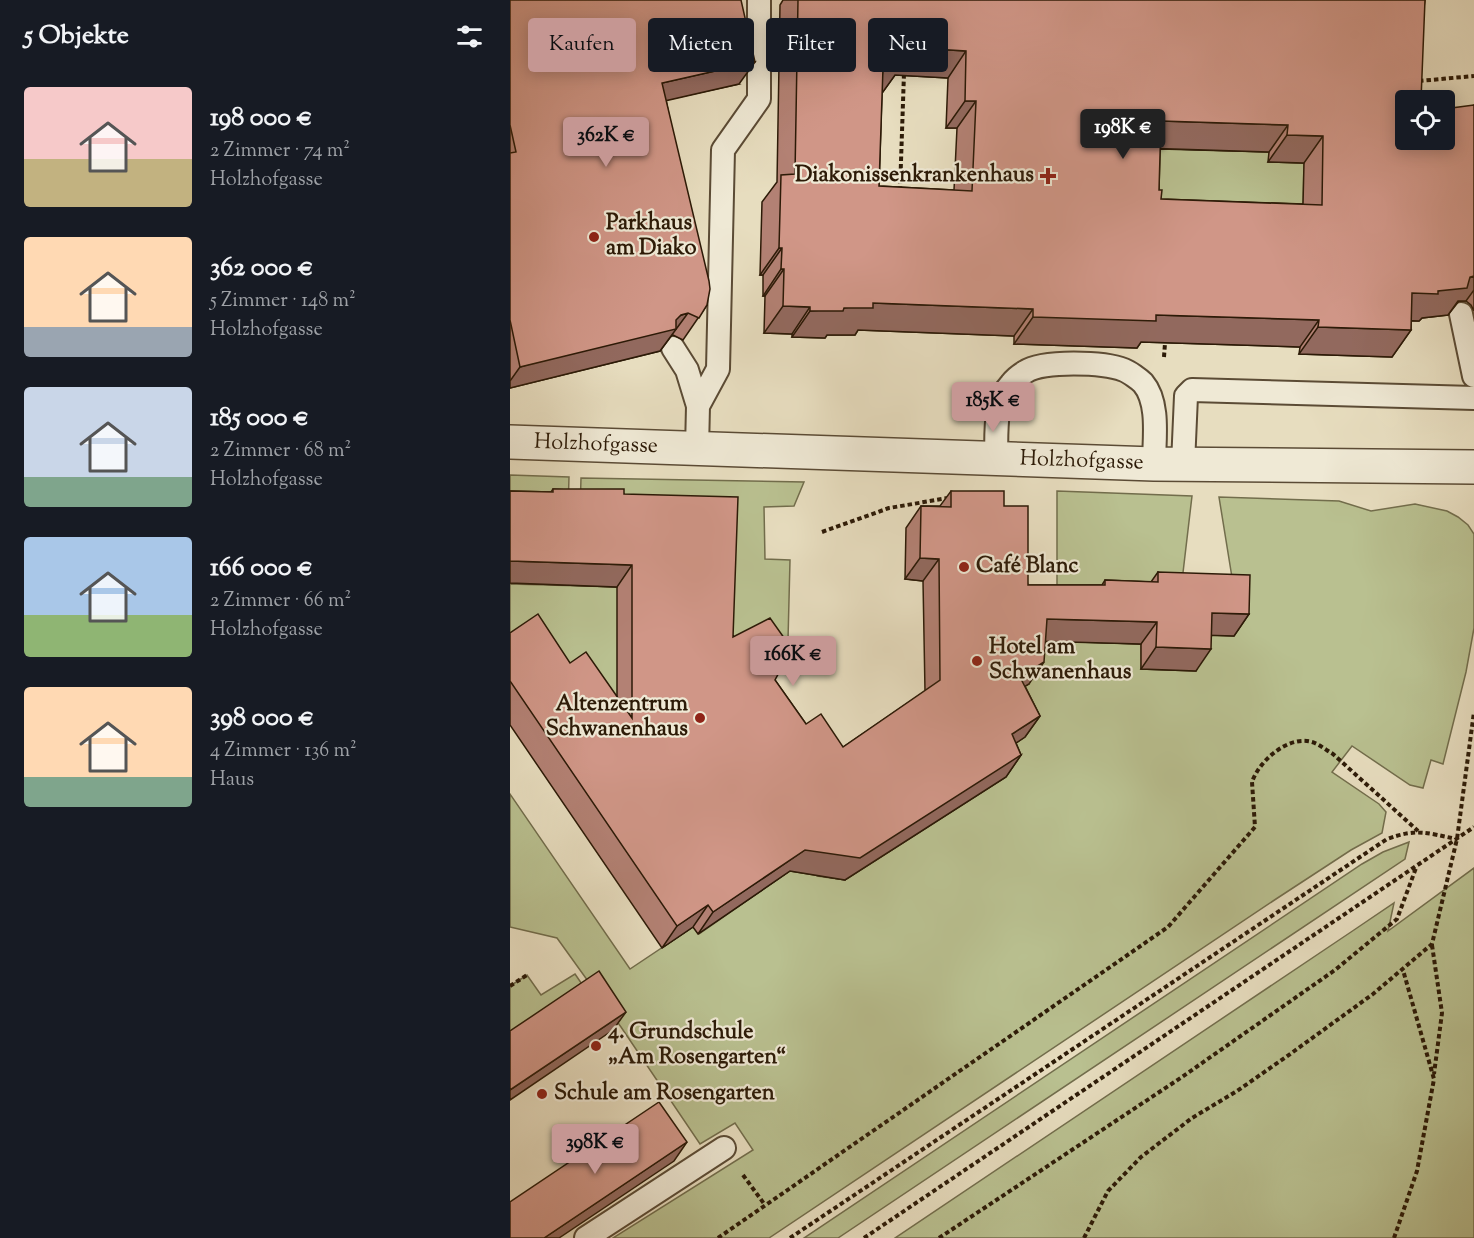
<!DOCTYPE html>
<html lang="de">
<head>
<meta charset="utf-8">
<style>
  :root { --surface:#171b24; --page:#20242c; --text:#f1f3f6; --muted:#9ea1a6; --accent:#c59692 }
  body { margin:0; font-family:"Sorts Mill Goudy",serif; background:var(--page); color:var(--text); height:100vh; display:flex; flex-direction:column; font-size:22px; white-space:nowrap }
  * { box-sizing:border-box; margin:0 }
  p { font-size:20px; color:var(--muted) }
  .icon { flex:none; width:33px; height:33px; fill:none; stroke:currentColor; stroke-width:2; stroke-linecap:round; stroke-linejoin:round }
  .map { position:relative; flex:1; overflow:hidden }
  .details { display:flex; flex-direction:column; background:var(--surface); width:510px }
  .details>* { flex:none }
  .top-card { position:absolute; left:18px; top:18px; width:570px; height:54px; display:flex; gap:12px }
  .buttons { position:absolute; left:885px; top:90px; display:grid; gap:12px }
  .buttons a { display:grid; place-items:center; width:60px; height:60px; border-radius:6px; background:var(--surface); box-shadow:0 3px 15px #0003; font-size:30px }
  .price { position:absolute; translate:-50% -51px; padding:0 14px; border-radius:6px; background:var(--accent); color:#111; font-size:20px; line-height:39px; filter:drop-shadow(0 2px 3px #0008) }
  .price::after { content:''; position:absolute; left:50%; top:36px; width:18px; height:14px; margin-left:-9px; background:inherit; clip-path:polygon(0 0,100% 0,50% 100%) }
  .price.current { background:#222; color:#fff }
  ul { padding:0; list-style:none }
  li { display:flex; align-items:center; gap:18px; height:150px; padding:0 24px }
  li span { display:grid; place-items:center; flex:none; width:168px; height:120px; border-radius:6px; color:#555 }
  li>.icon { margin-inline-start:auto }
  span .icon { width:72px; height:72px; fill:#fffc; stroke-width:1 }
  li b { font-size:26px }
  h2 { display:flex; justify-content:space-between; align-items:center; height:72px; padding:0 24px; font-size:26px }
  .chip { padding:0 21px; border-radius:6px; background:var(--surface); box-shadow:0 3px 15px #0003; font-size:21px; line-height:54px }
  .chip.current { background:var(--accent); color:#111 }
  main { display:flex; flex:1; min-height:0 }
  .map>svg:first-child { display:block }
  .green { fill:#b9c090; stroke:#726d4c; stroke-width:1.5 }
  .lines { fill:none; stroke-linecap:round; stroke-linejoin:round }
  .service-casing { stroke:#5b4b35; stroke-width:26 }
  .minor-casing { stroke:#5b4b35; stroke-width:36 }
  .path { stroke:#2c1a07; stroke-width:4; stroke-dasharray:4.5 3; stroke-linecap:butt }
  .service { stroke:#efe9d5; stroke-width:22 }
  .minor { stroke:#efe9d5; stroke-width:33 }
  .wall { fill:#b38174; stroke:#2c1a07; stroke-width:1.5; fill-rule:evenodd }
  .shaded-wall { fill:#92695e; stroke:#2c1a07; stroke-width:1.5 }
  .building { fill:#d09687; stroke:#2c1a07; stroke-width:1.5; fill-rule:evenodd }
  .poi-dot { fill:#8f2418; stroke:#efe9d5; stroke-width:2 }
  .labels { text-anchor:middle; dominant-baseline:central; stroke-width:4.5; stroke-linejoin:round; paint-order:stroke }
  .poi-label { font-size:22px; font-weight:bold; fill:#2c1a07; stroke:#efe9d5; text-anchor:start }
  .street-label { font-size:22px; fill:#2c1a07; stroke:#efe9d5 }
</style>
</head>
<body>
<main>
<section class="details">
<h2>5 Objekte<svg class="icon" aria-label="filters" viewBox="0 0 24 24"><path d="M4 7h16M4 17h16"/><circle cx="9" cy="7" r="2"/><circle cx="15" cy="17" r="2"/></svg></h2>
<ul>
<li><span style="background:linear-gradient(#f6c9c9 60%,#c2b280 0)"><svg class="icon" aria-label="home" viewBox="0 0 24 24"><path d="M3 11l9-7 9 7M6 9v11h12V9"/></svg></span><div><b>198 000 €</b><p>2 Zimmer · 74 m²</p><p>Holzhofgasse</p></div></li>
<li><span style="background:linear-gradient(#ffd9b3 75%,#9aa5b1 0)"><svg class="icon" aria-label="home" viewBox="0 0 24 24"><path d="M3 11l9-7 9 7M6 9v11h12V9"/></svg></span><div><b>362 000 €</b><p>5 Zimmer · 148 m²</p><p>Holzhofgasse</p></div></li>
<li><span style="background:linear-gradient(#c9d6e8 75%,#7fa58c 0)"><svg class="icon" aria-label="home" viewBox="0 0 24 24"><path d="M3 11l9-7 9 7M6 9v11h12V9"/></svg></span><div><b>185 000 €</b><p>2 Zimmer · 68 m²</p><p>Holzhofgasse</p></div></li>
<li><span style="background:linear-gradient(#a9c7e8 65%,#8fb573 0)"><svg class="icon" aria-label="home" viewBox="0 0 24 24"><path d="M3 11l9-7 9 7M6 9v11h12V9"/></svg></span><div><b>166 000 €</b><p>2 Zimmer · 66 m²</p><p>Holzhofgasse</p></div></li>
<li><span style="background:linear-gradient(#ffd9b3 75%,#7fa58c 0)"><svg class="icon" aria-label="home" viewBox="0 0 24 24"><path d="M3 11l9-7 9 7M6 9v11h12V9"/></svg></span><div><b>398 000 €</b><p>4 Zimmer · 136 m²</p><p>Haus</p></div></li>
</ul>
</section>
<div class="map">
<svg width="964" height="1238" viewBox="0 0 964 1238">
  <rect width="100%" height="100%" fill="#e7ddbf"/>
  <filter id="stains"><feTurbulence type="fractalNoise" baseFrequency=".00333" numOctaves="4"/><feColorMatrix values="0 0 0 0 .2 0 0 0 0 .09 0 0 0 0 .02 0 0 0 .5 -.17"/></filter>
  <radialGradient id="worn" r=".72"><stop offset=".6" stop-color="#630" stop-opacity="0"/><stop offset="1" stop-color="#630" stop-opacity=".3"/></radialGradient>
  <path class="green" d="M 632,148 L 759,152 L 759,162 L 794,163 L 792,250 L 632,245 Z
    M 0,475 L 59,477 L 58,512 L 0,513 Z
    M 71,478 L 294,482 L 284,506 L 254,507 L 255,559 L 280,560 L 278,640 L 251,647 L 219,646 L 70,513 Z
    M 547,491 L 682,496 L 672,581 L 578,642 L 631,644 L 631,668 L 687,635 L 725,596 L 709,497 L 829,501 L 861,511 L 905,504 L 937,511 L 948,517 L 958,525 L 964,534 L 964,628 L 956,672 L 933,764 L 921,760 L 913,788 L 900,785 L 842,746 L 822,772 L 869,804 L 876,812 L 872,833 L 841,850 L 766,899 L 259,1238 L 103,1238 L 243,1150 L 225,1123 L 190,1144 L 111,1027 L 47,938 L 0,927 L 0,794 L 120,969 L 183,927 L 189,934 L 297,859 L 307,876 L 335,880 L 495,698 L 522,639 L 547,642 Z
    M 0,584 L 145,588 L 107,698 L 0,644 Z
    M 899,842 L 895,859 L 328,1238 L 294,1238 L 852,864 L 873,852 Z
    M 964,868 L 964,1238 L 385,1238 L 841,932 L 884,903 L 878,931 Z
    M 65,974 L 76,990 L 0,1041 L 0,986 L 17,975 L 31,995 Z"/>
  <g class="lines">
    <defs>
      <path id="service" d="M 951,314 L 964,376
        M 163,348 L 177,370 L 188,406 L 187,449
        M 188,406 L 208,369 L 213,150 L 249,99 L 249,0
        M 486,459 C 487,434 483,403 501,384 C 504,380 510,375 515,372 C 533,360 594,362 614,370 C 619,372 629,379 633,383 C 650,403 644,440 644,464
        M 673,464 L 676,396 L 682,390 L 964,398
        M 76,1238 L 214,1148"/>
      <g id="minor">
        <path id="s1" d="M 0,442 L 644,464 L 964,467"/>
      </g>
    </defs>
    <use href="#service" class="service-casing"/>
    <use href="#minor" class="minor-casing"/>
    <path class="path" d="M 909,81 L 964,76
      M 390,191 L 394,73
      M 654,357 L 655,343
      M 451,385 L 462,386
      M 312,532 L 379,508 L 438,498
      M 922,945 L 932,1013 L 924,1074
      M 0,986 L 17,975
      M 233,1175 L 255,1205
      M 208,1238 L 658,927 L 745,827 L 742,782 C 749,761 778,735 802,742 C 809,744 816,750 823,754 L 908,831
      M 280,1238 L 877,839 C 908,828 916,833 947,839
      M 354,1238 L 964,827
      M 429,1238 L 672,1077 L 825,970 L 887,919 L 906,868
      M 574,1238 L 598,1191 L 631,1157 L 682,1118 L 727,1091 L 776,1057 L 863,994 L 922,944 L 947,839 L 964,712
      M 884,1238 L 907,1171 L 924,1079 L 893,970"/>
    <use href="#service" class="service"/>
    <use href="#minor" class="minor"/>
  </g>
  <path class="wall" d="M 0,0 L 229,84 L 156,100 L 197,305 L 173,340 L 163,335 L 162,335 L 150,351 L 0,388 Z
    M 273,0 L 915,0 L 896,140 L 964,105 L 964,311 L 961,305 L 956,301 L 949,301 L 938,315 L 912,318 L 909,321 L 901,321 L 901,330 L 882,357 L 789,354 L 790,347 L 631,342 L 627,348 L 504,344 L 504,336 L 348,330 L 345,335 L 317,335 L 315,338 L 282,337 L 282,334 L 254,333 L 255,296 L 253,296 L 253,275 L 250,275 L 252,202 L 267,182 L 270,5 ZM 385,75 L 438,78 L 436,128 L 447,128 L 444,190 L 369,186 L 372,93 ZM 650,149 L 759,152 L 758,162 L 794,163 L 793,204 L 651,199 L 649,190 Z
    M 43,489 L 114,494 L 223,637 L 265,680 L 296,724 L 333,747 L 415,691 L 413,581 L 395,579 L 396,528 L 411,506 L 430,506 L 441,491 L 494,506 L 518,585 L 592,585 L 595,580 L 641,582 L 648,572 L 739,614 L 724,636 L 702,635 L 686,671 L 631,669 L 631,644 L 536,641 L 519,684 L 515,686 L 530,716 L 515,737 L 506,743 L 511,755 L 496,777 L 335,880 L 280,871 L 188,934 L 183,927 L 152,948 L 0,725 L 0,633 L 60,663 L 107,696 L 107,587 L 0,583 L 0,491 L 41,492 Z"/>
  <path class="shaded-wall" d="M 390,47 L 456,51 L 438,78 L 385,75 L 370,96 L 373,68 Z
    M 245,62 L 229,84 L 137,105 L 152,83 Z
    M 455,101 L 466,101 L 447,128 L 436,128 Z
    M 651,121 L 778,125 L 759,152 L 632,148 Z
    M 777,135 L 813,136 L 794,163 L 758,162 Z
    M 269,248 L 272,248 L 253,275 L 250,275 Z
    M 271,269 L 274,269 L 255,296 L 253,296 Z
    M 964,276 L 964,290 L 956,301 L 948,301 L 938,315 L 912,318 L 909,321 L 884,320 L 902,293 L 928,291 Z
    M 363,303 L 523,309 L 504,336 L 348,330 L 345,335 L 317,335 L 315,338 L 282,337 L 300,311 L 334,308 Z
    M 273,306 L 300,307 L 282,334 L 254,333 Z
    M 178,313 L 150,351 L 0,388 L 0,381 L 10,367 Z
    M 646,315 L 809,320 L 790,347 L 631,342 L 627,348 L 504,344 L 523,317 Z
    M 808,327 L 901,330 L 882,357 L 789,354 Z
    M 410,558 L 429,559 L 413,581 L 395,579 Z
    M 0,561 L 122,565 L 107,587 L 0,583 Z
    M 702,613 L 739,614 L 724,636 L 687,635 Z
    M 537,619 L 647,622 L 631,644 L 522,641 Z
    M 646,647 L 701,649 L 686,671 L 631,669 Z
    M 534,662 L 519,684 L 495,698 L 510,677 Z
    M 530,716 L 515,737 L 487,756 L 502,734 Z
    M 511,755 L 496,777 L 335,880 L 280,871 L 188,934 L 203,912 L 295,850 Z
    M 198,905 L 183,927 L 152,948 L 167,926 Z
    M 116,1012 L 103,1030 L 0,1100 L 0,1090 Z
    M 177,1142 L 164,1161 L 49,1238 L 34,1238 Z"/>
  <path class="building" d="M 0,0 L 231,0 L 245,62 L 152,83 L 199,281 L 200,289 L 197,305 L 189,318 L 178,313 L 171,315 L 166,320 L 166,329 L 10,367 L 0,320 L 0,153 L 6,152 L 0,125 Z
    M 288,0 L 915,0 L 911,100 L 896,100 L 896,140 L 934,140 L 934,109 L 964,105 L 964,276 L 960,277 L 957,288 L 928,291 L 928,294 L 902,293 L 901,330 L 808,327 L 809,320 L 646,315 L 646,321 L 523,317 L 523,309 L 363,303 L 363,308 L 334,308 L 333,311 L 300,311 L 300,307 L 273,306 L 274,269 L 271,269 L 272,248 L 269,248 L 271,175 L 285,174 ZM 390,47 L 456,51 L 455,101 L 466,101 L 462,191 L 369,186 L 373,68 L 389,69 ZM 651,121 L 778,125 L 777,135 L 813,136 L 812,205 L 651,199 L 652,190 L 649,190 Z
    M 43,489 L 114,489 L 114,494 L 228,497 L 223,637 L 260,618 L 282,649 L 265,680 L 296,724 L 311,714 L 333,747 L 430,680 L 429,559 L 410,558 L 411,506 L 441,507 L 441,491 L 494,491 L 494,506 L 518,506 L 518,585 L 595,585 L 595,580 L 648,582 L 648,572 L 740,575 L 739,614 L 702,613 L 701,649 L 646,647 L 647,622 L 537,619 L 534,662 L 510,677 L 530,716 L 502,734 L 511,755 L 350,858 L 295,850 L 203,912 L 198,905 L 167,926 L 0,681 L 0,633 L 28,614 L 60,663 L 76,652 L 122,718 L 122,565 L 0,561 L 0,491 L 43,492 Z
    M 89,971 L 116,1012 L 0,1090 L 0,1031 Z
    M 149,1102 L 177,1142 L 34,1238 L 0,1238 L 0,1202 Z"/>
  <g class="poi-dot">
    <path d="M535 167h6v6h6v6h-6v6h-6v-6h-6v-6h6z"/>
    <circle cx="84" cy="237" r="6"/>
    <circle cx="454" cy="567" r="6"/>
    <circle cx="467" cy="661" r="6"/>
    <circle cx="190" cy="718" r="6"/>
    <circle cx="86" cy="1046" r="6"/>
    <circle cx="32" cy="1094" r="6"/>
  </g>
  <g class="labels">
    <g class="poi-label">
      <text x="524" y="176" text-anchor="end">Diakonissenkrankenhaus</text>
      <text x="96" y="224">Parkhaus<tspan x="96" dy="25">am Diako</tspan></text>
      <text x="466" y="567">Café Blanc</text>
      <text x="479" y="648">Hotel am<tspan x="479" dy="25">Schwanenhaus</tspan></text>
      <text x="178" y="705" text-anchor="end">Altenzentrum<tspan x="178" dy="25">Schwanenhaus</tspan></text>
      <text x="98" y="1033">4. Grundschule<tspan x="98" dy="25">„Am Rosengarten“</tspan></text>
      <text x="44" y="1094">Schule am Rosengarten</text>
    </g>
    <g class="street-label">
      <text stroke="none"><textPath href="#s1" startOffset="86">Holzhofgasse</textPath></text>
      <text stroke="none"><textPath href="#s1" startOffset="572">Holzhofgasse</textPath></text>
    </g>
  </g>
  <rect width="100%" height="100%" filter="url(#stains)"/>
  <rect width="100%" height="100%" fill="url(#worn)"/>
</svg>
<div class="buttons">
<a><svg class="icon" aria-label="locate" viewBox="0 0 24 24"><circle cx="12" cy="12" r="6"/><path d="M12 2v4M12 18v4M2 12h4M18 12h4"/></svg></a>
</div>
<b class="price current" style="left:613px;top:160px">198K €</b>
<b class="price" style="left:96px;top:168px">362K €</b>
<b class="price" style="left:483px;top:433px">185K €</b>
<b class="price" style="left:283px;top:687px">166K €</b>
<b class="price" style="left:85px;top:1175px">398K €</b>
<div class="top-card">
<a class="chip current">Kaufen</a>
<a class="chip">Mieten</a>
<a class="chip">Filter</a>
<a class="chip">Neu</a>
</div>
</div>
</main>
</body>
</html>
